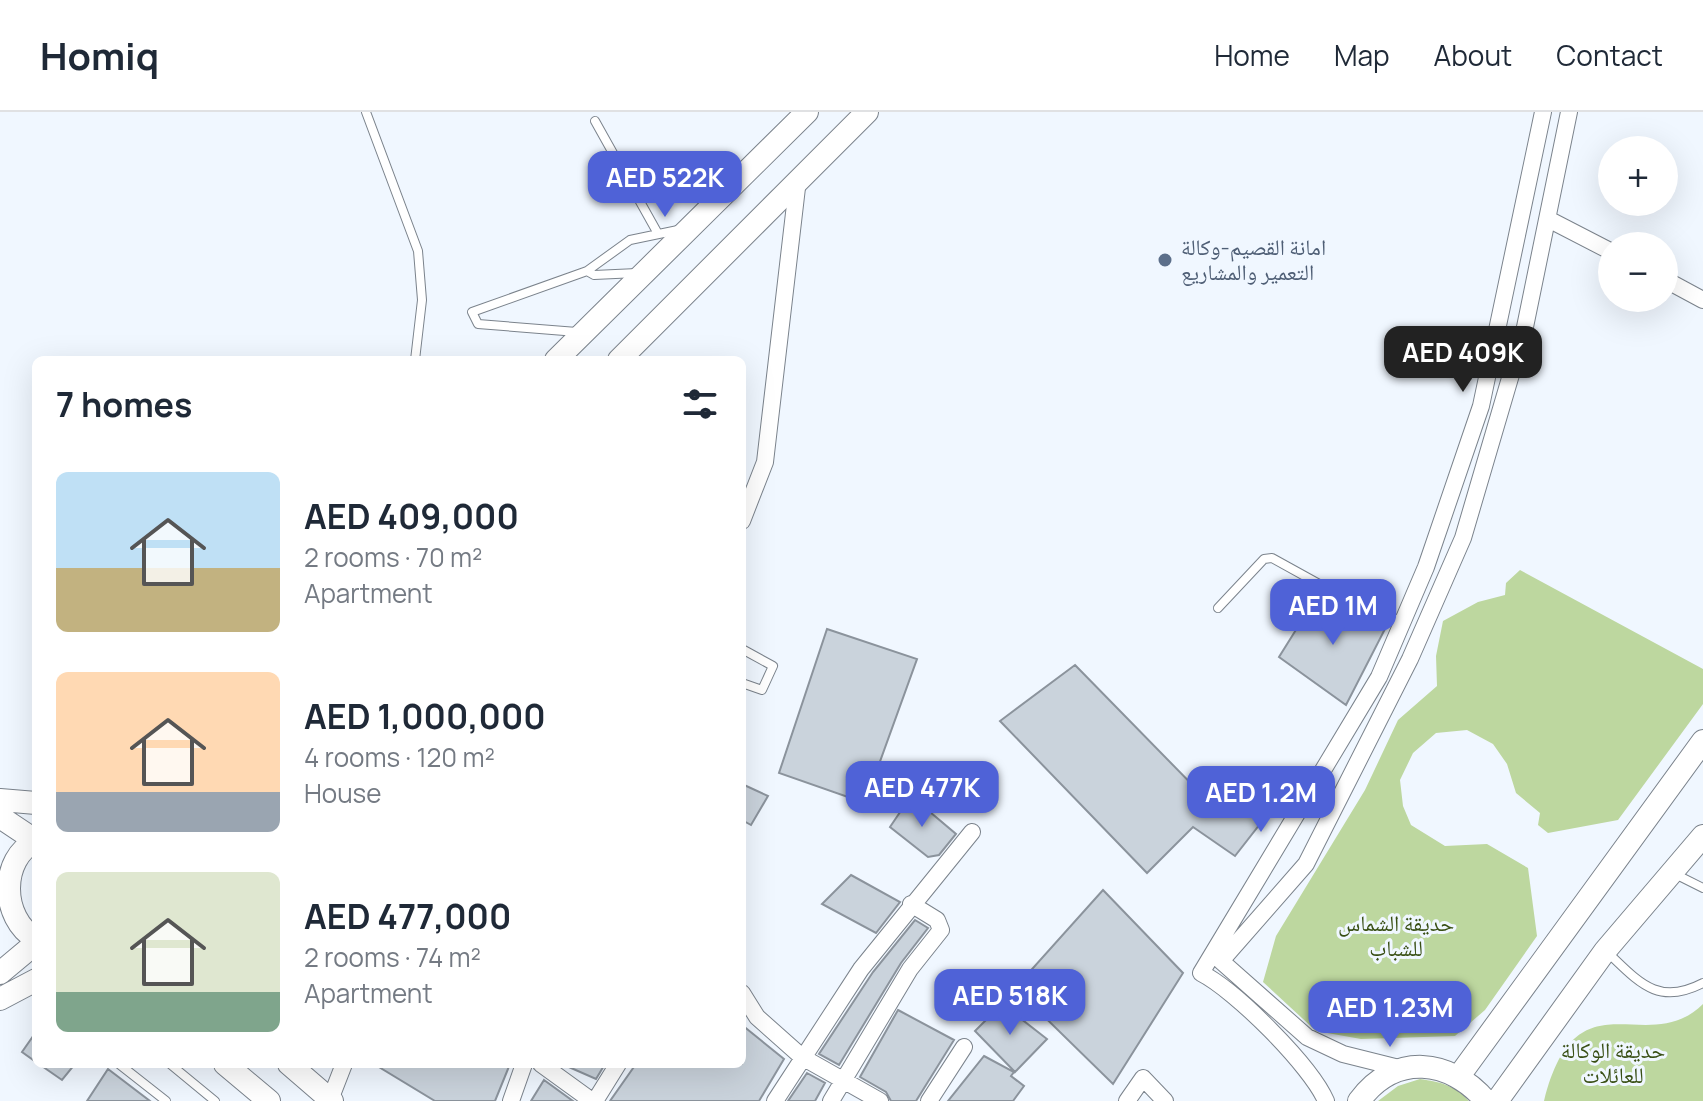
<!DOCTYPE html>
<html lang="en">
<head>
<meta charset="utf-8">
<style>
  :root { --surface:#fff; --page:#f2f2f3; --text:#1f2937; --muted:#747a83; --line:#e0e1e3; --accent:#4f62d7 }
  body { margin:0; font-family:Manrope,"Noto Naskh Arabic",sans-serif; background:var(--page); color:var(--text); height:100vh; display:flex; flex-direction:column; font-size:30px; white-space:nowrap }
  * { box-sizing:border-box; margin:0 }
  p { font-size:26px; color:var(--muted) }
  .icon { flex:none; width:44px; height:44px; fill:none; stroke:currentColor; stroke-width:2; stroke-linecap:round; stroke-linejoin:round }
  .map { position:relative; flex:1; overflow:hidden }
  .side { position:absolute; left:32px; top:244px; width:714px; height:712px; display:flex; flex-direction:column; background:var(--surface); border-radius:12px; box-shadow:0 8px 32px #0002 }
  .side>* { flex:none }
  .controls { position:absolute; left:1598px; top:24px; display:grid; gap:16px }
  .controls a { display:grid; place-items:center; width:80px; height:80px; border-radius:50%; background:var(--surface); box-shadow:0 8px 32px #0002; font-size:40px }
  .price { position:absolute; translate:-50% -68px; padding:0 18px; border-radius:16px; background:var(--accent); color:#fff; font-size:26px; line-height:52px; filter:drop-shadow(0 2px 4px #0008) }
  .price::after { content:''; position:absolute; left:50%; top:48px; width:24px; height:18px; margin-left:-12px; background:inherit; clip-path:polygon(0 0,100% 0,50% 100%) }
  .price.active { background:#222; color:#fff }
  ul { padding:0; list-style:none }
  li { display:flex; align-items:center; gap:24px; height:200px; padding:0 24px }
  li span { display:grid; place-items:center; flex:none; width:224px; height:160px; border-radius:12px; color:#555 }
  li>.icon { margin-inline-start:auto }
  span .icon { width:96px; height:96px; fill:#fffc; stroke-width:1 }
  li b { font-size:34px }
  h2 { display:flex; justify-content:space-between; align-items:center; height:96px; padding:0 24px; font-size:34px }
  header { display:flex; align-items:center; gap:48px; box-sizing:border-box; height:112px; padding:0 40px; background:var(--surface); border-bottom:2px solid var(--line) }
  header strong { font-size:38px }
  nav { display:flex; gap:44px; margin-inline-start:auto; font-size:28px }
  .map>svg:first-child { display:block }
  .green { fill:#bdd79f }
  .building { fill:#cad3dc; stroke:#8b939c; stroke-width:2 }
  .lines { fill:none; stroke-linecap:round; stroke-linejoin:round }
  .lane-casing { stroke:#7b838c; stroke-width:10 }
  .street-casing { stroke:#7b838c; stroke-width:18 }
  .secondary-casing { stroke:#7b838c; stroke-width:24 }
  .lane { stroke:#fff; stroke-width:8 }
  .street { stroke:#fff; stroke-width:16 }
  .secondary { stroke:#fff; stroke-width:22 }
  .service-dot { fill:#5c6f8a; stroke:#f0f7ff; stroke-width:3 }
  .labels { text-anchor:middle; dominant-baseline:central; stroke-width:6; stroke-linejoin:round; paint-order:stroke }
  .service-label { font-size:22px; fill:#4e5e75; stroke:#f0f7ff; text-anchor:start }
  .park-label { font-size:22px; fill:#384f14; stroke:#f0f7ff }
</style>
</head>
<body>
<header>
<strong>Homiq</strong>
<nav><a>Home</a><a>Map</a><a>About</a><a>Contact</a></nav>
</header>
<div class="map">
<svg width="1703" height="989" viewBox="0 0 1703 989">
  <rect width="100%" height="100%" fill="#f0f7ff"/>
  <path class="green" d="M 1520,458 L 1703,557 L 1703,592 L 1618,708 L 1548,721 L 1538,713 L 1540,701 L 1516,681 L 1507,652 L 1493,632 L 1467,618 L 1436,621 L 1413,641 L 1400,668 L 1403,694 L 1411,713 L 1445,734 L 1487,732 L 1528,756 L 1537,824 L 1485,898 L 1455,924 L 1361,927 L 1316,919 L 1263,870 L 1276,824 L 1365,678 L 1398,608 L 1437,574 L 1436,544 L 1443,509 L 1478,490 L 1505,483 L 1506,471 Z
    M 1703,892 L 1703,989 L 1544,989 C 1577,858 1646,948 1703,892 Z
    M 1420,967 C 1440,970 1455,973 1469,989 L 1378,989 L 1398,974 Z"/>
  <path class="building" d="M 1319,481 L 1386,515 L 1346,593 L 1279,545 Z
    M 827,517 L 917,547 L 865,691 L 779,661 Z
    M 1075,553 L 1214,695 L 1238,664 L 1274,694 L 1235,744 L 1193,715 L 1147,761 L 1000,609 Z
    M 742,672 L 768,684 L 751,713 L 742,708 Z
    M 911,684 L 956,722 L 939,743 L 928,745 L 890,715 Z
    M 851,763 L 900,790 L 876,821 L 822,792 Z
    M 1103,778 L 1183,861 L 1113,972 L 1015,876 Z
    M 915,808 L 928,816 L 901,851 L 839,953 L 819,942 L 873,860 Z
    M 1002,892 L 1047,927 L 1015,960 L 975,919 Z
    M 898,898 L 954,928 L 916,989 L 891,989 L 886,980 L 860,965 Z
    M 742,913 L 784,947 L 759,989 L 610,989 L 636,952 L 742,952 Z
    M 36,920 L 36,950 L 22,940 Z
    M 984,944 L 1014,960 L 1011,964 L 1024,974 L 1013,989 L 948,989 Z
    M 39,952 L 75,952 L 62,968 Z
    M 374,952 L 510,952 L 495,989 L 435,989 Z
    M 562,952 L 605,952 L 596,967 Z
    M 108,957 L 150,989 L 87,989 Z
    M 807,961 L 825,971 L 815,989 L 788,989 Z
    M 544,968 L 573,989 L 531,989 Z"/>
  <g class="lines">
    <defs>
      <path id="lane" d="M 366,0 L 418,139 L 422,188 L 415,248
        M 595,9 L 657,120
        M 637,161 L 594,163 L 587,159 L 630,128 L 678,118
        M 577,220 L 478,212 L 472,200 L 587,159
        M 1218,496 L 1264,447 L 1272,446 L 1339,483 L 1403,510
        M 742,537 L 773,554 L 762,578 L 742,571
        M 1675,762 L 1703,776
        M 1606,839 C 1638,869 1657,895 1703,871
        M 119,952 L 166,989
        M 170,952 L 215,989"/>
      <path id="street" d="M 1548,107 L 1612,140
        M 1664,167 L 1703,188
        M 742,409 L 765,350 L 798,67
        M 742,881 L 757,905 L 802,945 L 880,989
        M 541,952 L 592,989
        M 1403,957 L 1343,942 L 1307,925 L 1221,849 L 1306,752 L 1410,547 L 1463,426 L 1525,215 L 1569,0
        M 330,988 L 344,952
        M 511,989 L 524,952
        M 595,989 L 618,952
        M 775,989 L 861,857 L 972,720
        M 831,989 L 910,857 L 941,818 L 937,808 L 911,792
        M 929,989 L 964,935
        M 1127,989 L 1143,966 L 1165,989
        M 1326,989 C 1311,954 1235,878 1201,861 L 1379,565 L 1426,455 L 1481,294 L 1543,0"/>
      <path id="secondary" d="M 556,248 L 807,0
        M 619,248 L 867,0
        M 0,688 L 36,691
        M 0,705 L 36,729 C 0,746 0,806 36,827
        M 0,861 L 36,831
        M 0,887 L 36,868
        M 225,952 L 269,989
        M 289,952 L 332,989
        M 1459,964 L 1703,629
        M 1359,989 C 1395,940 1450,947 1486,989
        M 1497,989 L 1605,839 L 1703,724"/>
    </defs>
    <use href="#lane" class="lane-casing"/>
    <use href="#street" class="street-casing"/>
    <use href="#secondary" class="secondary-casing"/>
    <use href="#lane" class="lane"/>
    <use href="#street" class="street"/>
    <use href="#secondary" class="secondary"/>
  </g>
  <circle class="service-dot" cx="1165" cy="148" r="8"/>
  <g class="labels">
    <g class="service-label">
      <text x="1181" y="135">امانة القصيم-وكالة<tspan x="1181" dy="25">التعمير والمشاريع</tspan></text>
    </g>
    <g class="park-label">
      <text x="1396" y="811">حديقة الشماس<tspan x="1396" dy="25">للشباب</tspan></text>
      <text x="1613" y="938">حديقة الوكالة<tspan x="1613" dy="25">للعائلات</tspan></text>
    </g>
  </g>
</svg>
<div class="controls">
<a>+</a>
<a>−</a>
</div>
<b class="price" style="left:665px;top:107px">AED 522K</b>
<b class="price active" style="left:1463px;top:282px">AED 409K</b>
<b class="price" style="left:1333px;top:535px">AED 1M</b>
<b class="price" style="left:922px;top:717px">AED 477K</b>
<b class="price" style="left:1261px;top:722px">AED 1.2M</b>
<b class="price" style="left:1010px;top:925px">AED 518K</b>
<b class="price" style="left:1390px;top:937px">AED 1.23M</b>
<section class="side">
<h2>7 homes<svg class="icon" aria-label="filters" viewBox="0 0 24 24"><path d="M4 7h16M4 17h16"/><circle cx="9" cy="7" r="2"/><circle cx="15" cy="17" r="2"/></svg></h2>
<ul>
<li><span style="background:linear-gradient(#bfe0f5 60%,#c2b280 0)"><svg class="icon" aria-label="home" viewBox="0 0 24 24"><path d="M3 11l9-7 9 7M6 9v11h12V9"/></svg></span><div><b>AED 409,000</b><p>2 rooms · 70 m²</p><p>Apartment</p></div></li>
<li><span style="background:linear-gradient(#ffd9b3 75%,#9aa5b1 0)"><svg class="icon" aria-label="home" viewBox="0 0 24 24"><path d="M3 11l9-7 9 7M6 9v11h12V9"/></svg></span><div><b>AED 1,000,000</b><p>4 rooms · 120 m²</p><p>House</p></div></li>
<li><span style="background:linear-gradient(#dfe7d0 75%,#7fa58c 0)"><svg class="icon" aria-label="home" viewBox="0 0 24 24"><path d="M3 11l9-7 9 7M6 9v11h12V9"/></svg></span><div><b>AED 477,000</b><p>2 rooms · 74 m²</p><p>Apartment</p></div></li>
</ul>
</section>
</div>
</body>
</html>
